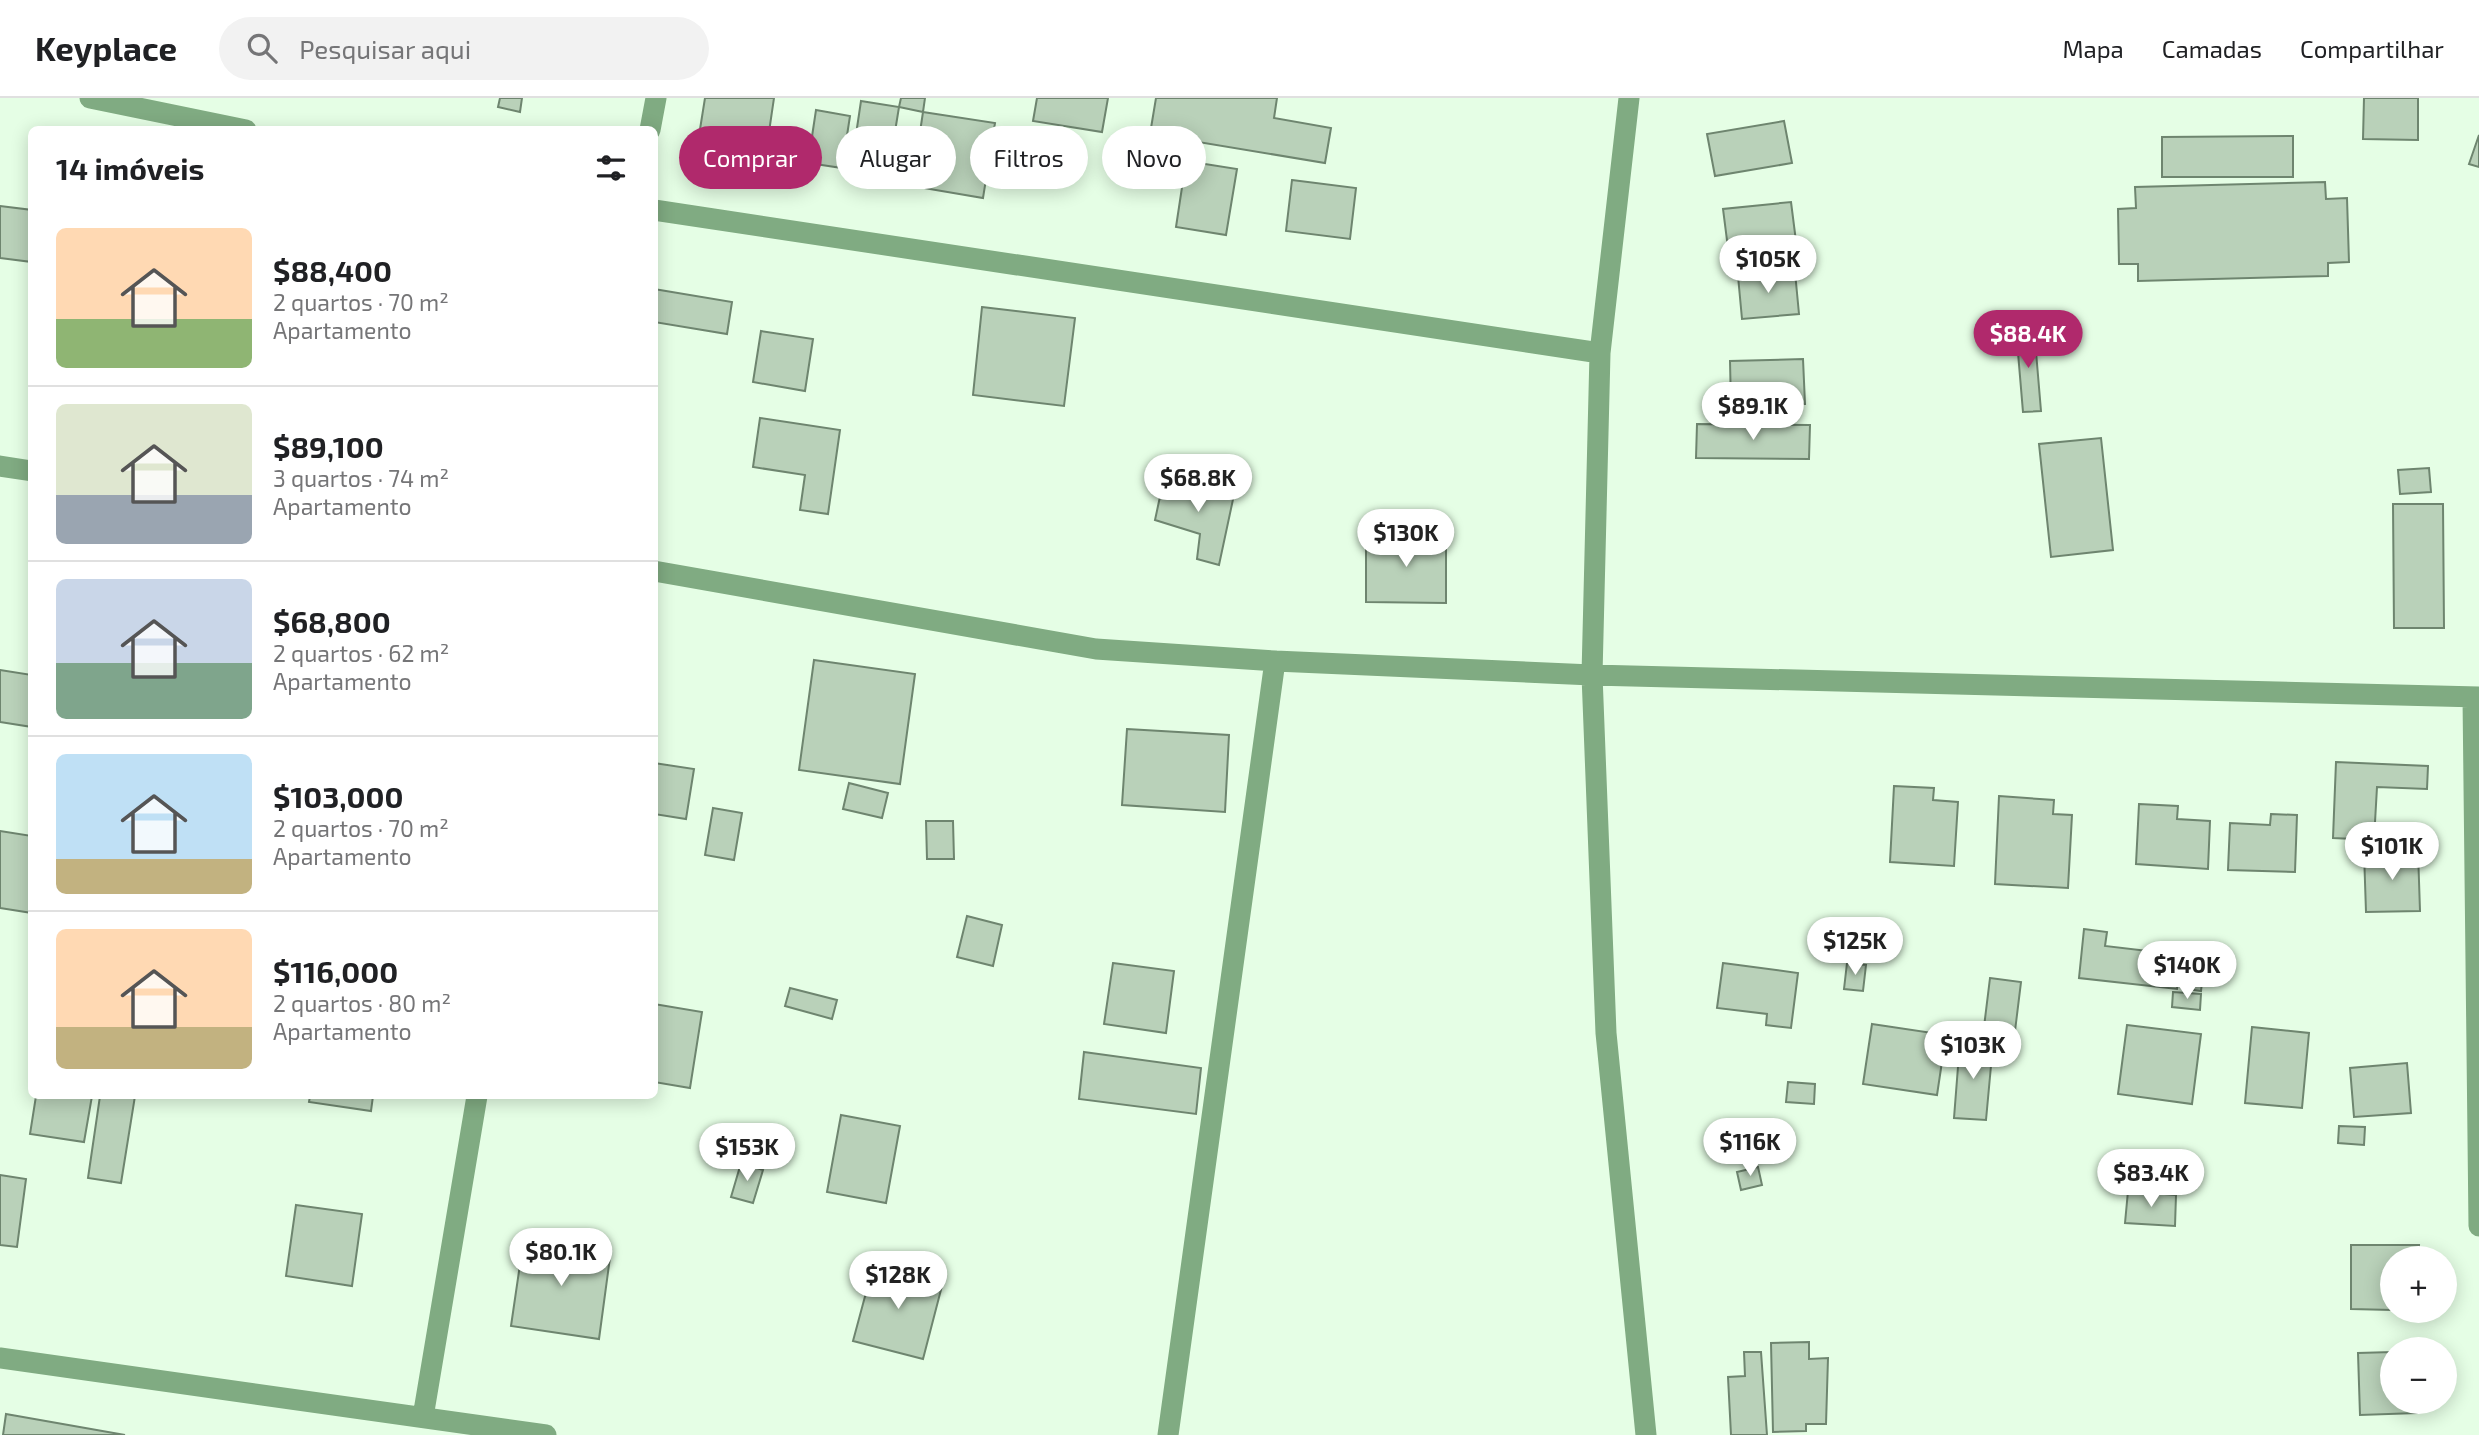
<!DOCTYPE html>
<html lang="pt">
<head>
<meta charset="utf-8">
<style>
  :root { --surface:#fff; --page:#f2f2f2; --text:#202124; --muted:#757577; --line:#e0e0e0; --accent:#b0296c }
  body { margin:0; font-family:"Exo 2",sans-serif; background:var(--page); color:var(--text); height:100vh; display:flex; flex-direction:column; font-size:26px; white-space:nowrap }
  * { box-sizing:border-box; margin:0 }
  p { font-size:23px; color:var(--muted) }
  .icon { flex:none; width:38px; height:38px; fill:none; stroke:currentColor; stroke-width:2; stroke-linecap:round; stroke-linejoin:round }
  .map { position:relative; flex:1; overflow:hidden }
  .drawer { position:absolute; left:28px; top:28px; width:630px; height:973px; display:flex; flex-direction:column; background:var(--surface); border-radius:10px; box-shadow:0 4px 18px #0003 }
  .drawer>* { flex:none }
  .banner { position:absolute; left:679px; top:28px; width:665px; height:63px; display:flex; gap:14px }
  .tools { position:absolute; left:2380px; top:1148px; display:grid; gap:14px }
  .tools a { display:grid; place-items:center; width:77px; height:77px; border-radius:50%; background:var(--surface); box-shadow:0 4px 18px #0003; font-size:35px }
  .price { position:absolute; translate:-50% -60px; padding:0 16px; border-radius:24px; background:#fff; color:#222; font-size:23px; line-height:46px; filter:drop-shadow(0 2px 4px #0008) }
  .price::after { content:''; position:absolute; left:50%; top:42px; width:21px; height:16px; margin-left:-10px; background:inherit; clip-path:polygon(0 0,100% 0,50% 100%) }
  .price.active { background:var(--accent); color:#fff }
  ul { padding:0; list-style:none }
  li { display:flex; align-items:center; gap:21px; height:175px; padding:0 28px }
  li+li { border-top:2px solid var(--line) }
  li span { display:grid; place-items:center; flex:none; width:196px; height:140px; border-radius:10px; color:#555 }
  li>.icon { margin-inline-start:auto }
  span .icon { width:84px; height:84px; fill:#fffc; stroke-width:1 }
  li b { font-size:30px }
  h2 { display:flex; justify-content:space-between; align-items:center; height:84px; padding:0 28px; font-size:30px }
  .chip { padding:0 24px; border-radius:32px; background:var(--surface); box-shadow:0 4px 18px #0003; font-size:24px; line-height:63px }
  .chip.active { background:var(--accent); color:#fff }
  header { display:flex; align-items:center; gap:42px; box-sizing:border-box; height:98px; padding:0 35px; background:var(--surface); border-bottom:2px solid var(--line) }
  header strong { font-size:33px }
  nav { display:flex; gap:38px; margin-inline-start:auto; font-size:24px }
  .search { width:490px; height:63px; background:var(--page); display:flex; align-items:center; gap:18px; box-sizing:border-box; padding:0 24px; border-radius:38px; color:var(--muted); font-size:26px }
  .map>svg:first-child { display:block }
  .building { fill:#b9d1b9; stroke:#6e856f; stroke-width:2 }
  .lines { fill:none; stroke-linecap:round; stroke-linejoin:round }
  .minor { stroke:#80ab82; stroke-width:21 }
</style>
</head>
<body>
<header>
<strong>Keyplace</strong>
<div class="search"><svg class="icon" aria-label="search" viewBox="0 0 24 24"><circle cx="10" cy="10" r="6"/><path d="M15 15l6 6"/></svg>Pesquisar aqui</div>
<nav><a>Mapa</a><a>Camadas</a><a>Compartilhar</a></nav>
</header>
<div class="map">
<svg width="2479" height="1337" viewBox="0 0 2479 1337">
  <rect width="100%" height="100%" fill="#e5fee5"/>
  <path class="building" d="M 500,0 L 522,0 L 520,14 L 498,9 Z
    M 705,0 L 774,0 L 765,61 L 697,50 Z
    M 901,0 L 925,0 L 923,14 L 899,9 Z
    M 1037,0 L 1108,0 L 1102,34 L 1033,23 Z
    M 1156,0 L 1277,0 L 1274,20 L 1331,30 L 1325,65 L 1150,36 Z
    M 2364,0 L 2418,0 L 2418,42 L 2363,41 Z
    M 861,3 L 899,9 L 888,77 L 851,70 Z
    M 816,12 L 850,18 L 842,70 L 808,65 Z
    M 923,14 L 995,25 L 983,100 L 912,88 Z
    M 1784,23 L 1792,65 L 1715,78 L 1707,36 Z
    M 2479,37 L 2479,69 L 2469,66 Z
    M 2293,38 L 2293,79 L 2162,79 L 2162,39 Z
    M 1186,63 L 1237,71 L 1226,137 L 1176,129 Z
    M 1292,82 L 1356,90 L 1350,141 L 1286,133 Z
    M 2325,84 L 2326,101 L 2347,100 L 2349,164 L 2328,165 L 2328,178 L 2138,183 L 2138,166 L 2119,166 L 2118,111 L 2136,110 L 2135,89 Z
    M 1791,104 L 1797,151 L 1729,158 L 1723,111 Z
    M 0,108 L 32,112 L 32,164 L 0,160 Z
    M 1795,174 L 1799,216 L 1742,221 L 1738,178 Z
    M 654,191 L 732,204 L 727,236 L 654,224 Z
    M 982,209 L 1075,220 L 1064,308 L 973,297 Z
    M 2034,230 L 2041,313 L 2023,314 L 2016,231 Z
    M 761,233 L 813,241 L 805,293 L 753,284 Z
    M 1803,261 L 1805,306 L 1731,308 L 1730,263 Z
    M 760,320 L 840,332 L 828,416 L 800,412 L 805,377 L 753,369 Z
    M 1697,326 L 1810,327 L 1809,361 L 1696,360 Z
    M 2101,340 L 2113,452 L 2051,459 L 2039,346 Z
    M 2429,370 L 2431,394 L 2400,396 L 2398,372 Z
    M 1164,380 L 1235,392 L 1219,467 L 1197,461 L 1200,436 L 1155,422 Z
    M 2393,406 L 2443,406 L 2444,530 L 2394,530 Z
    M 1366,438 L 1446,439 L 1446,505 L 1366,504 Z
    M 814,562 L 915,576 L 900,686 L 799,672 Z
    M 0,572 L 32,577 L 32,629 L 0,624 Z
    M 1127,631 L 1229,637 L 1225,714 L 1122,707 Z
    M 2336,664 L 2428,668 L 2427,691 L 2377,689 L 2374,742 L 2333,740 Z
    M 654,665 L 694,671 L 686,721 L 654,716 Z
    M 849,685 L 888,695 L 882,720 L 843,711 Z
    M 1894,688 L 1934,690 L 1933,702 L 1958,704 L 1954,768 L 1890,764 Z
    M 1999,698 L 2054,702 L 2053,716 L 2072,717 L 2068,790 L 1995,786 Z
    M 2139,706 L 2178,708 L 2177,721 L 2210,723 L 2208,771 L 2136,766 Z
    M 713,710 L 742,715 L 734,762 L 705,757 Z
    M 2271,716 L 2297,717 L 2295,774 L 2228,772 L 2230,725 L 2270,727 Z
    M 926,723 L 953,723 L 954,761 L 927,761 Z
    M 0,733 L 32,738 L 32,815 L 0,810 Z
    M 2418,753 L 2420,813 L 2366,814 L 2364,754 Z
    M 967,818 L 1002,827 L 993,868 L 957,859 Z
    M 2084,831 L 2107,834 L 2105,848 L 2181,857 L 2177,891 L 2079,880 Z
    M 1113,865 L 1174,873 L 1166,935 L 1104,926 Z
    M 1723,865 L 1798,875 L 1791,930 L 1766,927 L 1767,916 L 1717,910 Z
    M 1847,865 L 1866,867 L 1863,893 L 1844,891 Z
    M 2187,873 L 2203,875 L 2201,893 L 2186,891 Z
    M 1990,880 L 2021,884 L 2015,933 L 1984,929 Z
    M 790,890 L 837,902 L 832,921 L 785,908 Z
    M 2173,894 L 2201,896 L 2200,912 L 2172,909 Z
    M 654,906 L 702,914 L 690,990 L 654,984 Z
    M 1872,926 L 1946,937 L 1937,997 L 1863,986 Z
    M 2127,927 L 2201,936 L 2192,1006 L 2118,996 Z
    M 2252,929 L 2309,935 L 2302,1010 L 2245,1005 Z
    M 1960,943 L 1993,946 L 1986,1022 L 1954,1020 Z
    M 1084,954 L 1201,970 L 1196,1016 L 1079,1001 Z
    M 2407,965 L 2411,1015 L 2354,1019 L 2350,970 Z
    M 1788,984 L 1815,986 L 1814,1006 L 1786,1004 Z
    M 36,998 L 92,998 L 84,1044 L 30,1036 Z
    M 100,998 L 135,998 L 121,1085 L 88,1080 Z
    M 310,998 L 373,998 L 371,1013 L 309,1004 Z
    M 841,1017 L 900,1028 L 886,1105 L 827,1094 Z
    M 2339,1028 L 2365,1029 L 2364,1047 L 2338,1045 Z
    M 741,1065 L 763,1072 L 753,1105 L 731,1099 Z
    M 1758,1069 L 1762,1087 L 1741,1092 L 1737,1074 Z
    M 0,1077 L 26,1081 L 17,1149 L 0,1147 Z
    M 2128,1093 L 2176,1097 L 2175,1128 L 2125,1125 Z
    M 296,1107 L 362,1116 L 352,1188 L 286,1178 Z
    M 524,1139 L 611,1152 L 599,1241 L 511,1228 Z
    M 2351,1147 L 2419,1147 L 2418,1160 L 2392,1160 L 2392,1212 L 2351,1211 Z
    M 874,1165 L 943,1184 L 923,1261 L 853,1243 Z
    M 1809,1244 L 1809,1261 L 1828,1260 L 1826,1326 L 1806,1326 L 1806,1333 L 1773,1334 L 1771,1245 Z
    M 1744,1254 L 1761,1254 L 1767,1337 L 1731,1337 L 1728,1279 L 1745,1278 Z
    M 2392,1254 L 2392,1304 L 2417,1304 L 2417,1315 L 2360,1317 L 2358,1255 Z
    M 6,1316 L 125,1337 L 3,1337 Z"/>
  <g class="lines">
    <path class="minor" d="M 90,0 L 246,32
      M 1629,0 L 1600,255 L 1592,577 L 1606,935 L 1646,1337
      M 650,32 L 656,0
      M 654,112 L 1600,255
      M 0,368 L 32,373
      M 654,473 L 1096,551 L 1275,563 L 1592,577 L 2479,599
      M 2473,599 L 2479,1128
      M 0,1260 L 546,1337
      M 423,1319 L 477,998
      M 1168,1337 L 1275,563"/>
  </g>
</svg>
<div class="tools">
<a>+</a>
<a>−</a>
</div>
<b class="price" style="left:1768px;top:197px">$105K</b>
<b class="price active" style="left:2028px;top:272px">$88.4K</b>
<b class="price" style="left:1753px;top:344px">$89.1K</b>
<b class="price" style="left:1198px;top:416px">$68.8K</b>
<b class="price" style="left:1406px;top:471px">$130K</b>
<b class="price" style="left:2392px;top:784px">$101K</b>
<b class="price" style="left:1855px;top:879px">$125K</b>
<b class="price" style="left:2187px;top:903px">$140K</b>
<b class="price" style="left:1973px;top:983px">$103K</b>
<b class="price" style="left:1750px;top:1080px">$116K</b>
<b class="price" style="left:747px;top:1085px">$153K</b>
<b class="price" style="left:2151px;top:1111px">$83.4K</b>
<b class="price" style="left:561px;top:1190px">$80.1K</b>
<b class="price" style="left:898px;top:1213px">$128K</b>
<div class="banner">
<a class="chip active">Comprar</a>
<a class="chip">Alugar</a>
<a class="chip">Filtros</a>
<a class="chip">Novo</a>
</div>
<section class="drawer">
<h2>14 imóveis<svg class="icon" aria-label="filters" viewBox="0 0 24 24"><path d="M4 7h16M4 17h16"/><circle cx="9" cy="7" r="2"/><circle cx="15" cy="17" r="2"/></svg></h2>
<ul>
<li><span style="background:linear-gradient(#ffd9b3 65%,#8fb573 0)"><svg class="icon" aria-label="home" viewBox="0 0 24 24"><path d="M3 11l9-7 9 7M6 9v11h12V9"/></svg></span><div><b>$88,400</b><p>2 quartos · 70 m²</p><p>Apartamento</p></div></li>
<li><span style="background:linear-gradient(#dfe7d0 65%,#9aa5b1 0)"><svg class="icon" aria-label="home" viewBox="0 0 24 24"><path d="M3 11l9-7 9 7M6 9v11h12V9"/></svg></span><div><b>$89,100</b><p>3 quartos · 74 m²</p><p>Apartamento</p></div></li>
<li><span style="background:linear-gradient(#c9d6e8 60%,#7fa58c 0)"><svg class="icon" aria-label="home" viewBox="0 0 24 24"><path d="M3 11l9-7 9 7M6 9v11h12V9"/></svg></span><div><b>$68,800</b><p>2 quartos · 62 m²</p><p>Apartamento</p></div></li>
<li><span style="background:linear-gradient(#bfe0f5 75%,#c2b280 0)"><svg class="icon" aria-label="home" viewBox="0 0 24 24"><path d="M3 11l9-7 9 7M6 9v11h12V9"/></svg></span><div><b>$103,000</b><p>2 quartos · 70 m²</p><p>Apartamento</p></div></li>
<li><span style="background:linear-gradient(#ffd9b3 70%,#c2b280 0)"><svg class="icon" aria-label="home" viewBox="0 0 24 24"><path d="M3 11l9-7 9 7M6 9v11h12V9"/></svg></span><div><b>$116,000</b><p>2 quartos · 80 m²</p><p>Apartamento</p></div></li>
</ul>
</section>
</div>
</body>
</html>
